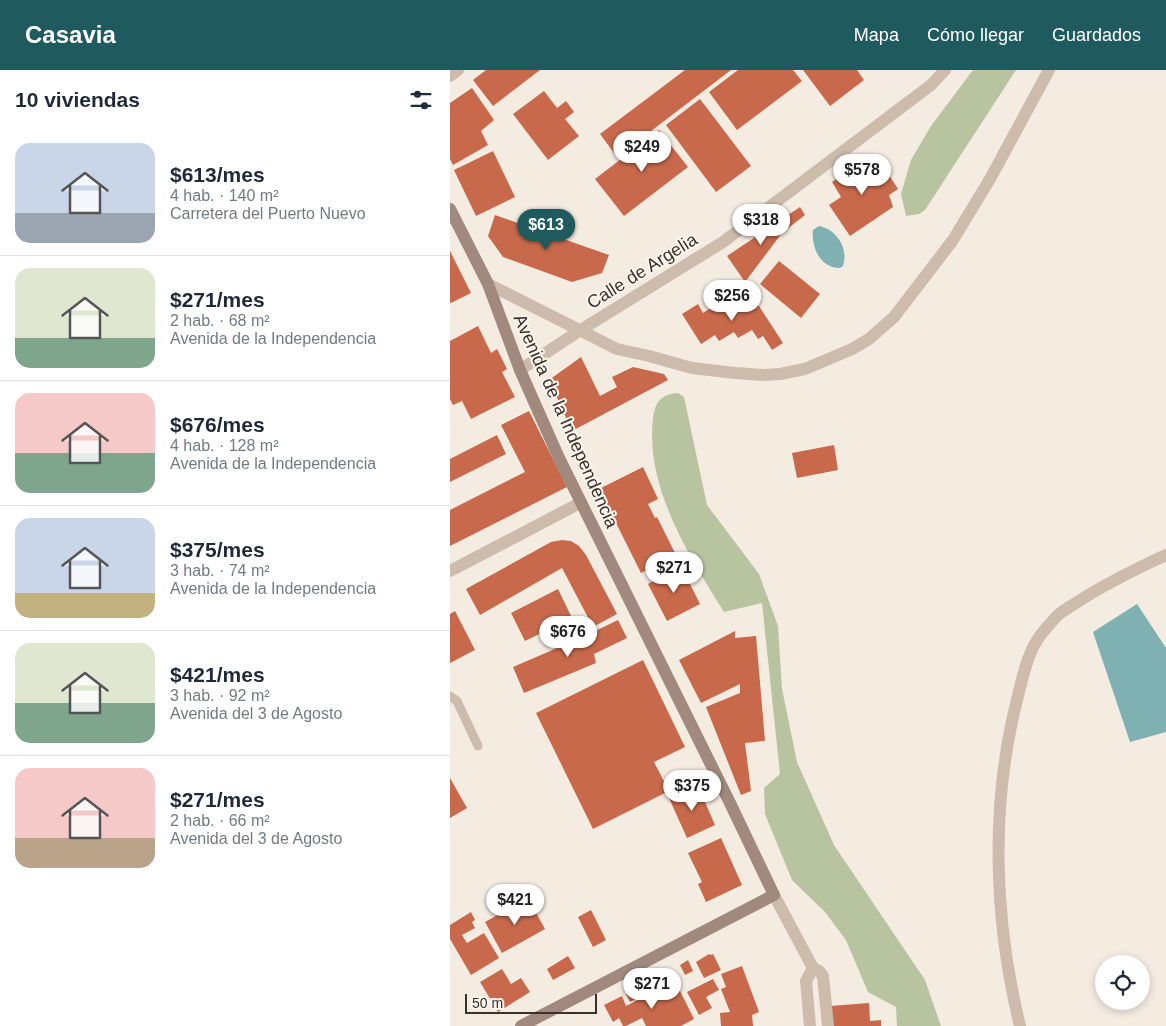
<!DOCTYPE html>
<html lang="es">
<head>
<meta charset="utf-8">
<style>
  :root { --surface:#fff; --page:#f6f6f7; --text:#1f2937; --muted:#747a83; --line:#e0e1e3; --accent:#1f5a5e }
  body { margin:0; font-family:Arial,sans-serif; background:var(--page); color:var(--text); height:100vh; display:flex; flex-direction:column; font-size:19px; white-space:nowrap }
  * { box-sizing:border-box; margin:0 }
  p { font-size:16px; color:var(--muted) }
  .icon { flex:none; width:28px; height:28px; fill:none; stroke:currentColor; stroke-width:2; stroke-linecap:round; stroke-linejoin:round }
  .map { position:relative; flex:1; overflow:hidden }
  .drawer { display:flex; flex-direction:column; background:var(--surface); width:450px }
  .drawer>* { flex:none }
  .buttons { position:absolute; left:645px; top:885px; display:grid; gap:10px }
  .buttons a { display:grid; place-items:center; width:55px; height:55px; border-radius:50%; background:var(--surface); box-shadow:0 2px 8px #0003; font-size:25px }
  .scale { position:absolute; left:15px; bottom:12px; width:132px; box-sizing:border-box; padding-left:5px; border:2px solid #3b302b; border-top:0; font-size:14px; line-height:18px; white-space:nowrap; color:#3b302b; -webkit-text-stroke:4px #fbf5ee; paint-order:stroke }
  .price { position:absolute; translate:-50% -42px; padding:0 11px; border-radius:18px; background:#fff; color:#222; font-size:16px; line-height:32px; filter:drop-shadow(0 1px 2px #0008) }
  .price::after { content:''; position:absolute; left:50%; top:30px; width:15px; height:11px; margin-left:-8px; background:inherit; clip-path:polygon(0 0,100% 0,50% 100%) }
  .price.active { background:var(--accent); color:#fff }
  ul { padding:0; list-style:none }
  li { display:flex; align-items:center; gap:15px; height:125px; padding:0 15px }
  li+li { border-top:1px solid var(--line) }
  li span { display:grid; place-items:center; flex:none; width:140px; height:100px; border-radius:15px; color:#555 }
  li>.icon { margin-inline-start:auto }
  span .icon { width:60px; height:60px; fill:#fffc; stroke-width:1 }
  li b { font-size:21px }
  h2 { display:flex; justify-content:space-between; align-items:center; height:60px; padding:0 15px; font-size:21px }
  header { display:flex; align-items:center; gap:30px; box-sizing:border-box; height:70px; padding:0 25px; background:var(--accent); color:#fff }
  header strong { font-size:24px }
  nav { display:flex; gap:28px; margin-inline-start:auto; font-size:18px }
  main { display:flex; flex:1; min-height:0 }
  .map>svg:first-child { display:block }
  .green { fill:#b8c4a0 }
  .water { fill:#7fb0b2 }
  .building { fill:#c8694b }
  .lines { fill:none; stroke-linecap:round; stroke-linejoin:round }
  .service { stroke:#cdbbac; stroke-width:9 }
  .minor { stroke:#cdbbac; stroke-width:12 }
  .secondary { stroke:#a18a7d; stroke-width:12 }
  .labels { text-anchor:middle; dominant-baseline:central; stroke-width:4; stroke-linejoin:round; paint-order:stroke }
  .street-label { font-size:18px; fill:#3b302b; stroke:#fbf5ee }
</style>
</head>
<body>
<header>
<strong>Casavia</strong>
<nav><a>Mapa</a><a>Cómo llegar</a><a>Guardados</a></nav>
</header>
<main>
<section class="drawer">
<h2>10 viviendas<svg class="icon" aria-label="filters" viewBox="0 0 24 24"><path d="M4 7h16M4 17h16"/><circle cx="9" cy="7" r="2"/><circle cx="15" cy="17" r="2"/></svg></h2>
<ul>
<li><span style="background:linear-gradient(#c9d6e8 70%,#9aa5b1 0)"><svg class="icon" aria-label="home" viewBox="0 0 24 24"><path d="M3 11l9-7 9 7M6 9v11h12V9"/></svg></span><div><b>$613/mes</b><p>4 hab. · 140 m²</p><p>Carretera del Puerto Nuevo</p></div></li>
<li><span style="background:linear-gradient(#dfe7d0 70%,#7fa58c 0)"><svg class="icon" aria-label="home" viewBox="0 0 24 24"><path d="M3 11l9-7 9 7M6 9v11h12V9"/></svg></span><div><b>$271/mes</b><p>2 hab. · 68 m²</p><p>Avenida de la Independencia</p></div></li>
<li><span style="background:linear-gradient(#f6c9c9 60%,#7fa58c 0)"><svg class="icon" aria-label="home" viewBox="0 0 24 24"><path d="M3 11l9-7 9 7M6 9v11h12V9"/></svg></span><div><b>$676/mes</b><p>4 hab. · 128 m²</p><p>Avenida de la Independencia</p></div></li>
<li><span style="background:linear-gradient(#c9d6e8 75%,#c2b280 0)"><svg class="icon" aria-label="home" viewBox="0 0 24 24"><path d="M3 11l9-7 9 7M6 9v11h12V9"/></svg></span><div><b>$375/mes</b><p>3 hab. · 74 m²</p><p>Avenida de la Independencia</p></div></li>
<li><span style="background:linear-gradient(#dfe7d0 60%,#7fa58c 0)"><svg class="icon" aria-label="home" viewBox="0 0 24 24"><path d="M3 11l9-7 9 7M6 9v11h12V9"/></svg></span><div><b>$421/mes</b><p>3 hab. · 92 m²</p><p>Avenida del 3 de Agosto</p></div></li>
<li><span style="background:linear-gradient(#f6c9c9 70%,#b9a48a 0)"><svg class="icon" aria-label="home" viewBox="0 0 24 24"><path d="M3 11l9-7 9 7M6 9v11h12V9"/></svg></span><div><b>$271/mes</b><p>2 hab. · 66 m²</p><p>Avenida del 3 de Agosto</p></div></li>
</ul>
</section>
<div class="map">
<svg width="716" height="956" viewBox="0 0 716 956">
  <rect width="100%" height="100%" fill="#f4ebe1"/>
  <path class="green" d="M 523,0 L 566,0 L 475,140 L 469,144 L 456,146 L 451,124 L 461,90 L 481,56 Z
    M 228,323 L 234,327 L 257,435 L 309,504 L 328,556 L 332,619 L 347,692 L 384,775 L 475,910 L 491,956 L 447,956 L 446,937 L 418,922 L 396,870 L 375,842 L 342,810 L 315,744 L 314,718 L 330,704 L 312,533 L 274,542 C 240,487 195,418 203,349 C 205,333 210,324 228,323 Z"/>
  <path class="water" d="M 369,156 C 386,159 399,178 393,196 L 390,198 C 370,198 361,177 363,160 Z
    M 687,534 L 716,578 L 716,662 L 680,672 L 643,562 Z"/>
  <path class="building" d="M 36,0 L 90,0 L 43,36 L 23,10 Z
    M 235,0 L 281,0 L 167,87 L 150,64 Z
    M 288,0 L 343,0 L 352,11 L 287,60 L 259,22 Z
    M 353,0 L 407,0 L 414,10 L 380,36 Z
    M 22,18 L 44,50 L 31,61 L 38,75 L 3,95 L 0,89 L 0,33 Z
    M 94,21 L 107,38 L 116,31 L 124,42 L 115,49 L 129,66 L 98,90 L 63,44 Z
    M 250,29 L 301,96 L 266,122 L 216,55 Z
    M 209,60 L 238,97 L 174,146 L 145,109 Z
    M 43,81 L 65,127 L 26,146 L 4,100 Z
    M 418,87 L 429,103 L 435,99 L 448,119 L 439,125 L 443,137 L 400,166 L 379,135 L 391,127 L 382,112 Z
    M 350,137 L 355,145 L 332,163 L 295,212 L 277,186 Z
    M 45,145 L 159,185 L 152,203 L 122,212 L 53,187 L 38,166 Z
    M 0,181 L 21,223 L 1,233 L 0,232 Z
    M 329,191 L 370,224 L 351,248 L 310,214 Z
    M 303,227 L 333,273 L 322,280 L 313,266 L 308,269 L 302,260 L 288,268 L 284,262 L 269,271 L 265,265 L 251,274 L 232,244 L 248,234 L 253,243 L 268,233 L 271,239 L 284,230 L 289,237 Z
    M 28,256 L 41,283 L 47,279 L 57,299 L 52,302 L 65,327 L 21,349 L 12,331 L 3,335 L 0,329 L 0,271 Z
    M 131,287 L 150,326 L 167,317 L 162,307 L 183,297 L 214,304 L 218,310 L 122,361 L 99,310 Z
    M 79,341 L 117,417 L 0,476 L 0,440 L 75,402 L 51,355 Z
    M 47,365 L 56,384 L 0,412 L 0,389 Z
    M 384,375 L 388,400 L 347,408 L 342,383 Z
    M 193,397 L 208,429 L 198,434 L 205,448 L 207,447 L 226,485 L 191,503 L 149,419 Z
    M 112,470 L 121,471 L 129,476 L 136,485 L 167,544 L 143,557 L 112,498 L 30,545 L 16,519 L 101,472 Z
    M 231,496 L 250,534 L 217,551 L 198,514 Z
    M 108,519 L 122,548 L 75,571 L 61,543 Z
    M 5,541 L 25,580 L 0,593 L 0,544 Z
    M 168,550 L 177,568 L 144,584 L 146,593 L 74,623 L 63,597 L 135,566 Z
    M 285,561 L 285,568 L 306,566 L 315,671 L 295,673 L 301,721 L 291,725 L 256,637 L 290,623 L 290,614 L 251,633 L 229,590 Z
    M 193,590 L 235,677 L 204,692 L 219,721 L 143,759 L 86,643 Z
    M 0,708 L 17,738 L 0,748 Z
    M 248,716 L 265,755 L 237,768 L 219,728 Z
    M 271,768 L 292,815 L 256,832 L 248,814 L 252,812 L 238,783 Z
    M 78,828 L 95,859 L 52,883 L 35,852 Z
    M 141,840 L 156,870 L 143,877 L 128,847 Z
    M 21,842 L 25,850 L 22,852 L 25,858 L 12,865 L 17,873 L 34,863 L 49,888 L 21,905 L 0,869 L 0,855 Z
    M 259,884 L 260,885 L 263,884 L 271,900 L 254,908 L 246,892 Z
    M 118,886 L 125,898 L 103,910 L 97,899 Z
    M 238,890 L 243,901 L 235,905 L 230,895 Z
    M 292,896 L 309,942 L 302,945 L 303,956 L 271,956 L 270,943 L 280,942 L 271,919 L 276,917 L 271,904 Z
    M 52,899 L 61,914 L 71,908 L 80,922 L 48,942 L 30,912 Z
    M 223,900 L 227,908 L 180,932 L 176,924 Z
    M 263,909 L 269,920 L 256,927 L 262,938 L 249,945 L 237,922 Z
    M 228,917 L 244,949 L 231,956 L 196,956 L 192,948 L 176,956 L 173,956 L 169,948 L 163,952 L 154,935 L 172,926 L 176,936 L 205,921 L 208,928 Z
    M 419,933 L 420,951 L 431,950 L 431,956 L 381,956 L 380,936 Z"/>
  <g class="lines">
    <path class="service" d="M 0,626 L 7,631 L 28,676"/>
    <path class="minor" d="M 0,6 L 8,0
      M 38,214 L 167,279 L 199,286 L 242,298 L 285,303 L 313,305 L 330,304 L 355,299 L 402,279 L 419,269 L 444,247 L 503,170 L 540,109 L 599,0
      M 70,300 L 129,261 L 273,172 L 481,15 L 495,0
      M 0,501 L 130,433
      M 324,825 L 363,898 L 369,901 L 373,906 L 378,956
      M 360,956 L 356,911 L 363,898
      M 570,956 C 544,850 540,736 567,630 C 571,613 577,586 586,572 C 591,563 600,554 607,546 C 613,540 622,536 629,531 C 657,513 686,499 716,485"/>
    <path class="secondary" d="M 0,139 L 38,214 L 70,300 L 109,388 L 280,733 L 324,825 L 71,956"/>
  </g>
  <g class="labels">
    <g class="street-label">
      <text transform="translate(192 201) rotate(-32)">Calle de Argelia</text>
      <text transform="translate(116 351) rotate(66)">Avenida de la Independencia</text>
    </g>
  </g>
</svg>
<div class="buttons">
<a><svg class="icon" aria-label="locate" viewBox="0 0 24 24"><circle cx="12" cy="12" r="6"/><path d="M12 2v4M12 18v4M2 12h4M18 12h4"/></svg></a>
</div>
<div class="scale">50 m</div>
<b class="price" style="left:192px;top:103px">$249</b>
<b class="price" style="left:412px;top:126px">$578</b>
<b class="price" style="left:311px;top:176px">$318</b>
<b class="price active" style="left:96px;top:181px">$613</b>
<b class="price" style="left:282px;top:252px">$256</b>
<b class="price" style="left:224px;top:524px">$271</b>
<b class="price" style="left:118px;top:588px">$676</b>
<b class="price" style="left:242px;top:742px">$375</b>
<b class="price" style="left:65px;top:856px">$421</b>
<b class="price" style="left:202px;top:940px">$271</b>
</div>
</main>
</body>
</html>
